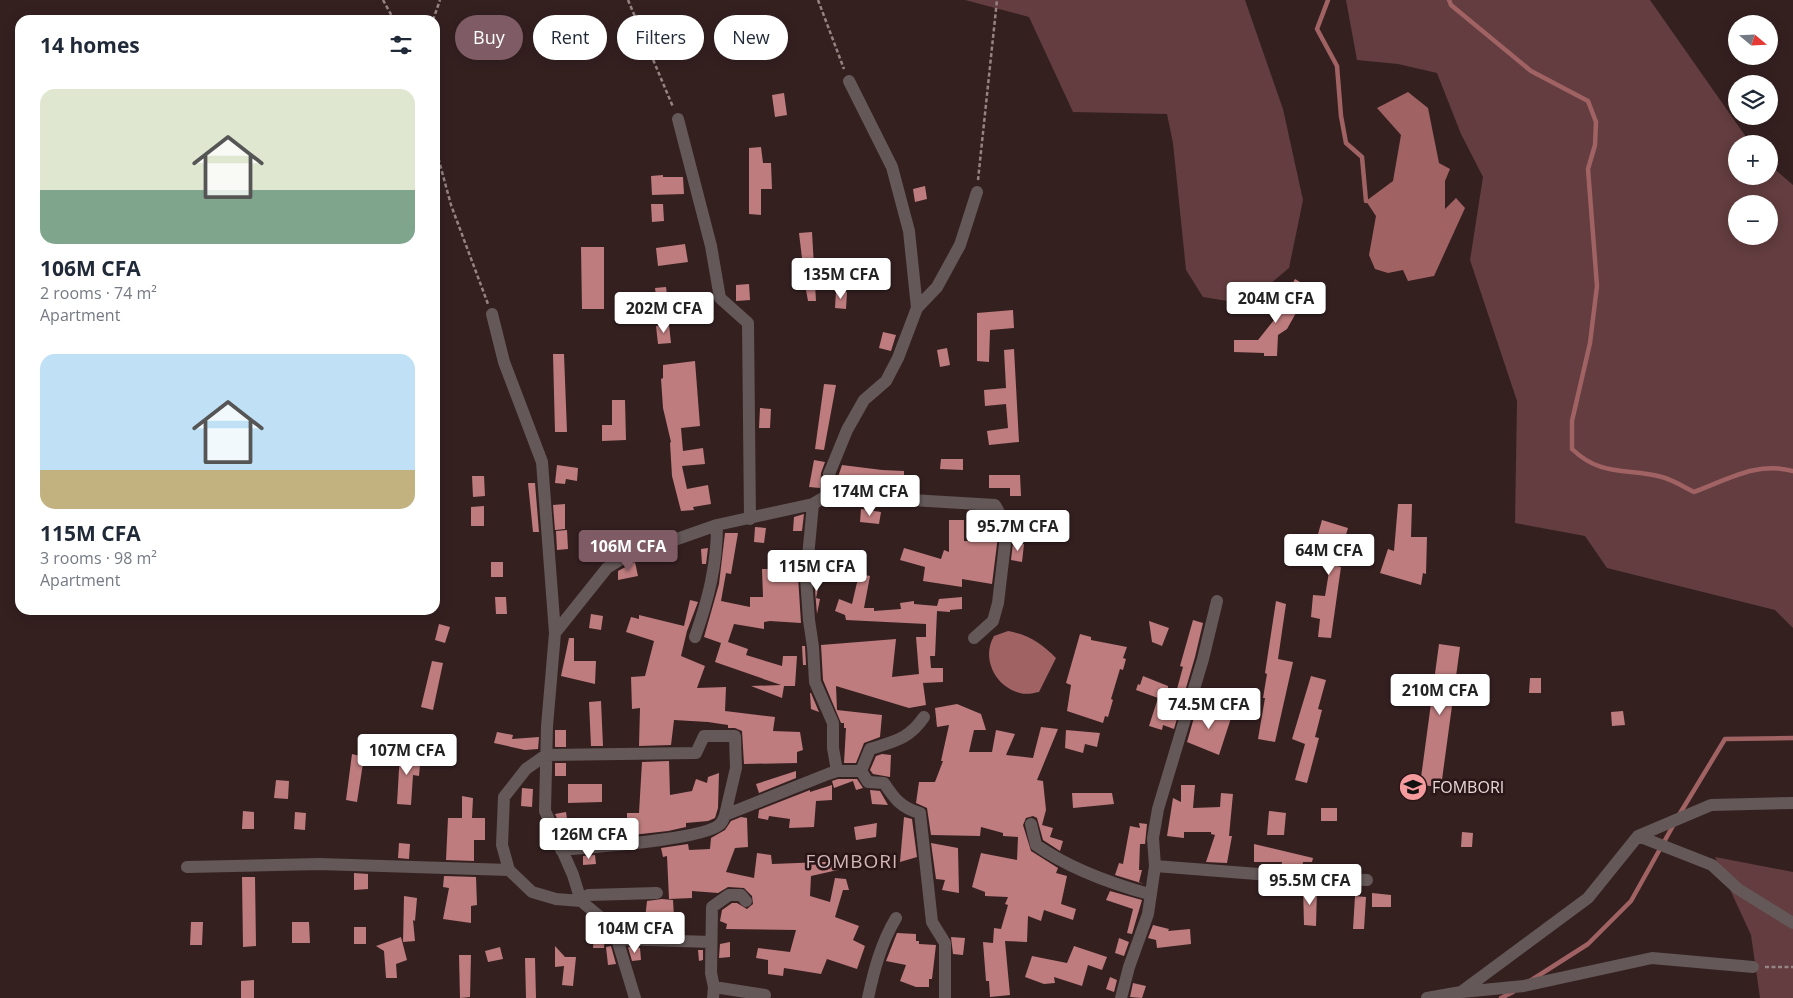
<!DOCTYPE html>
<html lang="en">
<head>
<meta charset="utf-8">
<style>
  :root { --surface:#fff; --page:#f6f6f7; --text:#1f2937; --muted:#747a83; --accent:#7f5c65 }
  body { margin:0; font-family:"Open Sans",sans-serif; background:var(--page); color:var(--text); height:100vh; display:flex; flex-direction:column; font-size:19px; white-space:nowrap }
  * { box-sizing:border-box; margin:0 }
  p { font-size:16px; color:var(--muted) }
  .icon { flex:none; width:28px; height:28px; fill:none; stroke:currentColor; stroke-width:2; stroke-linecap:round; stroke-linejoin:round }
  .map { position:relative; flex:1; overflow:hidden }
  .panel { position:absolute; left:15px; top:15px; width:425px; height:600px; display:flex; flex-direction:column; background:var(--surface); border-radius:15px; box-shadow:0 2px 12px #0003 }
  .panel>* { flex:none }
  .guide { position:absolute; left:455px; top:15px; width:475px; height:45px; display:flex; gap:10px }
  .needle { width:32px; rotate:109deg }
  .fabs { position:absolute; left:1728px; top:15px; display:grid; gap:10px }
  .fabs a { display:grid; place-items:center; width:50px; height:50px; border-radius:50%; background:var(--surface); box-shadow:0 2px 12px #0003; font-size:25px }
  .price { position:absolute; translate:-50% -42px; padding:0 11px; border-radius:5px; background:#fff; color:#222; font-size:16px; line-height:32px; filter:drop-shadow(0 1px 2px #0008) }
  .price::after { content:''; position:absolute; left:50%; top:30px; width:15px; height:11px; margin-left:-8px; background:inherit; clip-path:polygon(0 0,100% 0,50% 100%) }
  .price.active { background:var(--accent); color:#fff }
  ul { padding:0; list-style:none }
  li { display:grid; align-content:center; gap:10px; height:265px; padding:0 25px }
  li span { display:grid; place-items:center; height:155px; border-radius:15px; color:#555 }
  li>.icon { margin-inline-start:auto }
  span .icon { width:90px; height:90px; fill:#fffc; stroke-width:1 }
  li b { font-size:21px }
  h2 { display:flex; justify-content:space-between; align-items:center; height:60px; padding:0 25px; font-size:21px }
  .pill { padding:0 18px; border-radius:22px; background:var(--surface); box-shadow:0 2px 12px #0003; font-size:18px; line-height:45px }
  .pill.active { background:var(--accent); color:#fff }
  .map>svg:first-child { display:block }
  .green { fill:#633d3f; fill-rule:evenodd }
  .water { fill:#a16264 }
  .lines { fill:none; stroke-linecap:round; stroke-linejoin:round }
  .stream { stroke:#a16264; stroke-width:4.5 }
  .building { fill:#be7c7e }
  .path { stroke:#968484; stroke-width:2.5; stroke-dasharray:4 2.5; stroke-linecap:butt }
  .minor { stroke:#645858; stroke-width:12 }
  .labels { text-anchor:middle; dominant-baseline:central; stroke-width:5; stroke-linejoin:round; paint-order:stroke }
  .poi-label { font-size:16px; fill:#e7d8d8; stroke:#2a1617; text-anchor:start }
  .quarter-label { font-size:19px; letter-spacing:1px; fill:#d3b7b7; stroke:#2a1617 }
</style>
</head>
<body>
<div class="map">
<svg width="1793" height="998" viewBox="0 0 1793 998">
  <rect width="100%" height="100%" fill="#352020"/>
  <path class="green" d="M 965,0 L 1245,0 L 1283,109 L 1303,200 L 1289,268 L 1246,304 L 1203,297 L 1186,270 L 1173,143 L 1167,114 L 1073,112 L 1029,17 Z
    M 1346,0 L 1650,0 L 1751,144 L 1736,144 L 1736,176 L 1769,176 L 1769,164 L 1793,185 L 1793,628 L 1775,610 L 1607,568 L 1585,536 L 1515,523 L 1517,401 L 1470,260 L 1483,177 L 1461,134 L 1437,73 L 1398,64 L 1357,60 ZM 1736,204 L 1769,204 L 1769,236 L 1736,236 Z
    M 1715,857 L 1793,872 L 1793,998 L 1760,998 L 1751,935 Z"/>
  <path class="water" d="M 1408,92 L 1428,108 L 1439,163 L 1450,169 L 1445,181 L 1445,209 L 1456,198 L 1465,208 L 1434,276 L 1408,281 L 1403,270 L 1388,273 L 1375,269 L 1369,255 L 1376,216 L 1366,201 L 1393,181 L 1401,135 L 1377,108 Z
    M 1008,631 C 1029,635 1041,643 1056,658 L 1039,692 C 1034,693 1026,695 1020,693 C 995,687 981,658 994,636 Z"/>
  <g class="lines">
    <path class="stream" d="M 1328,0 L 1317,29 L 1337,66 L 1341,116 L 1346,143 L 1362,157 L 1366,201
      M 1449,0 L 1451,5 L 1531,71 L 1588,101 L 1596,122 L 1595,145 L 1588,169 L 1597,286 L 1590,343 L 1572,421 L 1572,449 C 1601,477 1627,468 1662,477 C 1673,480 1684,487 1694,492 C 1727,480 1757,461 1793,471
      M 1679,815 L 1725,739 L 1793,738
      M 1530,981 L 1588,944 L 1631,901 L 1674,824
      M 1501,998 L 1513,992"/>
  </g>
  <path class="building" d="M 784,93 L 787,115 L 775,117 L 772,95 Z
    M 761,147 L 763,163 L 771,163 L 772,189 L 761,189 L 761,215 L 749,214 L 749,148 Z
    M 663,175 L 663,177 L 683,177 L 684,194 L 652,195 L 651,176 Z
    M 925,186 L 927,199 L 915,202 L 913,189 Z
    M 651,204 L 663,204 L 664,221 L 652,222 Z
    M 812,232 L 816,301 L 808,301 L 806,290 L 803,290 L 804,275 L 799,233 Z
    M 685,244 L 688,262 L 658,266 L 656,248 Z
    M 581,247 L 604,247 L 604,309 L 582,309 Z
    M 1295,279 L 1310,288 L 1287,329 L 1278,335 L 1277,356 L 1264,356 L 1264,353 L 1234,352 L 1234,340 L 1258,340 L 1278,315 L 1276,313 Z
    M 749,284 L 750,300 L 736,301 L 736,285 Z
    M 666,287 L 668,303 L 657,305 L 655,288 Z
    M 836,291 L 847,292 L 846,309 L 835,308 Z
    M 1013,310 L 1014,328 L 990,330 L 989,362 L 977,361 L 977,313 Z
    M 669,325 L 671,343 L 658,344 L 656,326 Z
    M 883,332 L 896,335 L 891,351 L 879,348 Z
    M 947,348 L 950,365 L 940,367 L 937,350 Z
    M 1014,349 L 1019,442 L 989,445 L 987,431 L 1008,428 L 1006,404 L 985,406 L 984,390 L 1006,388 L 1004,350 Z
    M 553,354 L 564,354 L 567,432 L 555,432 Z
    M 695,361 L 700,426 L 681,428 L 683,451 L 703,448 L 705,464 L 682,466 L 687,489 L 708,485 L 711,504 L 693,507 L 694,510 L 681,511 L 672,476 L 670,443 L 671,442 L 663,408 L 661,379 L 663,378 L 663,365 Z
    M 824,384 L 836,385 L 824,450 L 815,449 Z
    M 612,400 L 625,400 L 626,440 L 602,441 L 602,425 L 612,425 Z
    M 760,408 L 771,409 L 770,428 L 759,428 Z
    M 941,459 L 963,459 L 963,470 L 940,469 Z
    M 814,460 L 825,462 L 821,473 L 820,488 L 809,487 Z
    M 557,465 L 578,468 L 577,481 L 566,479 L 565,484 L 555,483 Z
    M 842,465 L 882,470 L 904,471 L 904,487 L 877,487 L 837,480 Z
    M 989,475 L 1020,475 L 1021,496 L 1010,496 L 1010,488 L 989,488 Z
    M 472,476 L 484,476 L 485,496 L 473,497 Z
    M 528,483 L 535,483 L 539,532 L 533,532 Z
    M 565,504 L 565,529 L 555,530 L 553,505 Z
    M 1398,504 L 1412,504 L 1411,537 L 1427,537 L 1426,574 L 1423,573 L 1421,585 L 1380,573 L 1388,549 L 1394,551 Z
    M 484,506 L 484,526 L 471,526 L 471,507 Z
    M 861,509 L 881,512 L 879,524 L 860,522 Z
    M 804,514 L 802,531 L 793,531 L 794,517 Z
    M 993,518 L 997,526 L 998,536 L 992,584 L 962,579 L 962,587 L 923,581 L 925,567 L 900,560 L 904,548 L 941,559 L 944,550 L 949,552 L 949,520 L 964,520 L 964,541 L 986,541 L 985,519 Z
    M 1322,520 L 1348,528 L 1337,566 L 1341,567 L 1331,638 L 1318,637 L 1320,619 L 1311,617 L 1313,595 L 1325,596 L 1330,566 L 1321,563 L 1323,549 L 1320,548 L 1324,536 L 1318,534 Z
    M 755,527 L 766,528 L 764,543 L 754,542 Z
    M 567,530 L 568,549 L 557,550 L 556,531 Z
    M 725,533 L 738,533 L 731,574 L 726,573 L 721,601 L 750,607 L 750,597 L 763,597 L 762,569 L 773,569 L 773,575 L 798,576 L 801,623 L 770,621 L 764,622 L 764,629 L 734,624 L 728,642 L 748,649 L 746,655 L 782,666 L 783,656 L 797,656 L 795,686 L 784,686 L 782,698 L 751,686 L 781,685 L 715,662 L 721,643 L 704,637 L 719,584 Z
    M 1013,543 L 1024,544 L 1022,562 L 1011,560 Z
    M 708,548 L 706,564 L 702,564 L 701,549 Z
    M 491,562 L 503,562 L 503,577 L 491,577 Z
    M 635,562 L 638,576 L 618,580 L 618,571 Z
    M 859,574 L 870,576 L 864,608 L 874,608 L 874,611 L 901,609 L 900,603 L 914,601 L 914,604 L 937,606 L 939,599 L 962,597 L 962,609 L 950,610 L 950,612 L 937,611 L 935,656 L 930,656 L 931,668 L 943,668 L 943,682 L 923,683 L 926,705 L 909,708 L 836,686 L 837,710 L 882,715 L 880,737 L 864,743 L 856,763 L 844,763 L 846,728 L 844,728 L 844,723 L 841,723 L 823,680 L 821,645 L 896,639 L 892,677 L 919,674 L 916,637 L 926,637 L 926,624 L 846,620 L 845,615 L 835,611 L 839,599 L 852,604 Z
    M 814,578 L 820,580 L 816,598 L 820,599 L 817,614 Z
    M 495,597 L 506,597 L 507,614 L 496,614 Z
    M 690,600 L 698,602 L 687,631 L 681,656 L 705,666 L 697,688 L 726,687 L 725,711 L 775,717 L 773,731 L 800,732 L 803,750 L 797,752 L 797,763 L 744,764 L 742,731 L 735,728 L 728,728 L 728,725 L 708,722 L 674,720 L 671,745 L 639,746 L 640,708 L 632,709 L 631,677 L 645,676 L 654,641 L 626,632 L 631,617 L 639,619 L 639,615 L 684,626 Z
    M 1276,601 L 1286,604 L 1278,659 L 1293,662 L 1275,742 L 1258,739 L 1265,698 L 1263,698 L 1267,674 L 1265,673 Z
    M 591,614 L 603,616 L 601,630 L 589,628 Z
    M 1193,620 L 1203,623 L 1195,657 L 1174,729 L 1163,725 L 1162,730 L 1149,726 L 1158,698 L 1136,690 L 1138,684 L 1140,685 L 1143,676 L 1168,686 L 1168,689 L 1177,689 L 1183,667 L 1190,669 L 1180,666 Z
    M 1149,621 L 1169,628 L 1162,646 L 1152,642 Z
    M 439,624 L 450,627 L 445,643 L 435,640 Z
    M 1080,634 L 1091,637 L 1091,640 L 1127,647 L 1123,658 L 1126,659 L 1123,670 L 1120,669 L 1111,699 L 1113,700 L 1108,717 L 1105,716 L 1103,723 L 1067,711 L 1071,685 L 1066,683 Z
    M 569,638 L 574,638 L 574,661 L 596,661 L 595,684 L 561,676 Z
    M 1439,644 L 1460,647 L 1441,787 L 1420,785 Z
    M 802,646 L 805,646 L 806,665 L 803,665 Z
    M 432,661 L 443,663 L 433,710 L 421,707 Z
    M 1311,676 L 1326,680 L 1318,709 L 1322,710 L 1315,737 L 1319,738 L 1307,783 L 1295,780 L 1305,744 L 1292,739 Z
    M 1530,678 L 1541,678 L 1541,693 L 1529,693 Z
    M 810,693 L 811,693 L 819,712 L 811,709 Z
    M 601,701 L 603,746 L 591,746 L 589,702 Z
    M 957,704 L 981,714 L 986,730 L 974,730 L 969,752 L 992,752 L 996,730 L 1015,734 L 1006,755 L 1033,758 L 1041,727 L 1058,729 L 1037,780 L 1043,781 L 1046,810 L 1042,825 L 1053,828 L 1050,837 L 1063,841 L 1060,851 L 1043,840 L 1037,818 L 1033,816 L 1026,818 L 1023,825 L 1031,851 L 1058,868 L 1056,873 L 1067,876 L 1061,904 L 1076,909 L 1073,920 L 1044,910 L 1041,921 L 1028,916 L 1027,942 L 1005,941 L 1010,995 L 990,997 L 989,981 L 986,981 L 983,942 L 993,943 L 994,928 L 1001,929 L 1008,905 L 1005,904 L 1008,897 L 985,896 L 985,892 L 972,887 L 981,853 L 1017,860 L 1018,837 L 1003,836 L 1003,833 L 981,827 L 980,836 L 931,835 L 927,808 L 916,803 L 919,782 L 935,782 L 943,761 L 941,761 L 949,725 L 937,727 L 935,708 Z
    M 1197,707 L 1231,718 L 1219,755 L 1187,742 Z
    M 1623,711 L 1625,725 L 1612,726 L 1611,712 Z
    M 555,730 L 566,730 L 566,747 L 555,747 Z
    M 1066,730 L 1100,733 L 1097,747 L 1085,744 L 1083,753 L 1065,748 Z
    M 497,732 L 513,735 L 512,739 L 539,737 L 538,749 L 525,750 L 494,743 Z
    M 400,752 L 421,754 L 419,776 L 413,775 L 411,805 L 397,804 Z
    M 352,754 L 364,757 L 357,802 L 346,800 Z
    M 882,754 L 891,755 L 890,777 L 873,774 L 870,770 L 876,756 Z
    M 669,761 L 670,795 L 692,791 L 696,779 L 707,783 L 708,777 L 719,773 L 718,808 L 715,818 L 708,821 L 686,823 L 686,827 L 668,831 L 596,839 L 594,825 L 627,820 L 627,813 L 639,813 L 642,762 Z
    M 555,763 L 566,763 L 566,776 L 555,776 Z
    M 796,771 L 796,778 L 759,793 L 756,784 Z
    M 838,779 L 857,779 L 863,788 L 856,790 L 853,781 L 834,788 L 832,781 Z
    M 276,780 L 289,781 L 288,799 L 274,798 Z
    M 568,784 L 602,784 L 602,802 L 568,803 Z
    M 832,785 L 832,800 L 816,801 L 814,827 L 789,828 L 790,819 L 769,816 L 768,820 L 758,818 L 759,810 L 810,790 L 810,792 Z
    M 1181,785 L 1195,785 L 1193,808 L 1220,807 L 1221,793 L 1233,794 L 1229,836 L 1232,836 L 1227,863 L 1206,862 L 1215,835 L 1211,834 L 1211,832 L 1184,832 L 1184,838 L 1167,836 L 1173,798 L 1181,802 Z
    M 522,788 L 533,789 L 532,807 L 521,806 Z
    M 870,790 L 880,791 L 888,805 L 872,804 Z
    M 1072,793 L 1112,793 L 1114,804 L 1073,808 Z
    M 462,796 L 473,798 L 472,818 L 485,818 L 485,840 L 474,840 L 474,861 L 446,860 L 448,818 L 462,818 Z
    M 1321,808 L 1337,808 L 1337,821 L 1321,821 Z
    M 243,811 L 254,812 L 254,829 L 242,829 Z
    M 1269,811 L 1286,813 L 1284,835 L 1267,835 Z
    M 295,812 L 306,813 L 305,830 L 294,829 Z
    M 566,812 L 569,833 L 564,834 L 555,814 Z
    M 741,817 L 747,818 L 748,847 L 735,848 L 726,872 L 754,878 L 757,853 L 771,855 L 772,864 L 850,861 L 851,867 L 811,876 L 810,896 L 830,902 L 835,878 L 846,879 L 849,890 L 843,890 L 835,917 L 859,926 L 853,940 L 865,946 L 857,969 L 827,959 L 821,974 L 784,968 L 783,976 L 768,974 L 768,960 L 756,958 L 758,948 L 790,952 L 796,930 L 726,929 L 727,924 L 720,921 L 722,910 L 732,903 L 737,903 L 747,909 L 753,904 L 752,896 L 744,888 L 728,887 L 718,893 L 692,891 L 692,898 L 669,899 L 667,856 L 663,857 L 661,848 L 688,844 L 689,850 L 710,849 L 711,838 L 725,830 L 731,821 Z
    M 904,817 L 912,819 L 917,857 L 900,862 Z
    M 877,823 L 876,837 L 856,840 L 854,827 Z
    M 1139,823 L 1147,824 L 1145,844 L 1140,844 L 1139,870 L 1142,870 L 1139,882 L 1144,884 L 1115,875 L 1119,863 L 1123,864 L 1130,826 L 1140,828 Z
    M 1462,832 L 1473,833 L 1472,847 L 1461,847 Z
    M 399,843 L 410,844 L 409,859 L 398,858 Z
    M 931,843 L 958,848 L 959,893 L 942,890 L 945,880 L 936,879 Z
    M 1254,844 L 1313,858 L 1312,862 L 1303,862 L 1302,869 L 1281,868 L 1282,862 L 1254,862 Z
    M 595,855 L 596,864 L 583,865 L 583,856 Z
    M 354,873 L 368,874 L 368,889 L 354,890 Z
    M 444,876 L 476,877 L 477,905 L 471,906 L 471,923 L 443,919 L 449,888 L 443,887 Z
    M 242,877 L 255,877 L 256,946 L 243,947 Z
    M 1303,886 L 1317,887 L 1316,926 L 1304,925 Z
    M 1110,891 L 1142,900 L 1132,934 L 1127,933 L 1133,909 L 1106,900 Z
    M 1372,893 L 1391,895 L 1391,907 L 1372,907 Z
    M 404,896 L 417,898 L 415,921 L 413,920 L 415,941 L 403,942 Z
    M 1355,896 L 1366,897 L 1364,929 L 1353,929 Z
    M 662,899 L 673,900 L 675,933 L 664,932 L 663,925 L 644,928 L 647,901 Z
    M 191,922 L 203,922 L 202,945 L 190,945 Z
    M 292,922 L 309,922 L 310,943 L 292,943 Z
    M 595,923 L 605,935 L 604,948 L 593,948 Z
    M 1153,925 L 1169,929 L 1168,931 L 1190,929 L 1191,944 L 1157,948 L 1156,940 L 1148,938 Z
    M 354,927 L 366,927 L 366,944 L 354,944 Z
    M 897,933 L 916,934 L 916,941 L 919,941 L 919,944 L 936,945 L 932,979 L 929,979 L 929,987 L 916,987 L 900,981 L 906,965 L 886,961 Z
    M 401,937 L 407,960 L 396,964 L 397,978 L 386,978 L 384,951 L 376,946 Z
    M 951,937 L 965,938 L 963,955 L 953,954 Z
    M 1119,938 L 1129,942 L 1124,956 L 1115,953 Z
    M 730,942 L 730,957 L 719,958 L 720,944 Z
    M 555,946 L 565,957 L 576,957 L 573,986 L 562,985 L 564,966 L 555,967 Z
    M 611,946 L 616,964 L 608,965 L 606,947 Z
    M 1074,946 L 1107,957 L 1102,970 L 1088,965 L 1082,986 L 1054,977 L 1055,983 L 1044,984 L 1025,977 L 1032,956 L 1067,963 Z
    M 500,947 L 503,959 L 488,962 L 485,951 Z
    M 628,947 L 640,948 L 641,960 L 632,961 Z
    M 698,950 L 703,950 L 703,960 L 699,961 Z
    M 459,955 L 471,955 L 470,997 L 460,998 Z
    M 525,958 L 535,958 L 536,998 L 526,998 Z
    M 1110,977 L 1117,980 L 1114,992 L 1106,989 Z
    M 254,980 L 254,998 L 241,998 L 241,981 Z
    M 1133,983 L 1146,986 L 1142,998 L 1130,997 Z"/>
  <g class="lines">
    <path class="path" d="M 383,0 L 394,20
      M 628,0 L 673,107
      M 818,0 L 844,69
      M 433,20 L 440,0
      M 435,146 L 451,205 L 488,304
      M 978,180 L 997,0
      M 1765,967 L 1793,967"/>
    <path class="minor" d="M 849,81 L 892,167 L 909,231 L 917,308
      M 678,119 L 711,246 L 720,298 L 748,323 L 750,519
      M 492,314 L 504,362 L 542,462 L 555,633 L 547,726 L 545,811 L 573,875 L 581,901 L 605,921 L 617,939 L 635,998
      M 828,495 L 829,474 L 847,430 L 864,400 L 886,381 L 898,358 L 917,308 L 937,287 L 960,245 L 977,192
      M 813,504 L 806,578 L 809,620 L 813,647 L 815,682 L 833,723 L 833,748 L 837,771
      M 555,633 L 607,568 L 623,558 L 717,525 L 813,504 L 828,495 L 995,505 L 1007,527 L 998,603 L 993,621 L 974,638
      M 695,637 C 708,600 717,566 717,525
      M 861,771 L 868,782 L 884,783 C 894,798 901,808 920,813 L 932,922 L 945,943 L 945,998
      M 1031,824 L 1036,845 C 1070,869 1109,883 1149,894
      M 1638,836 L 1712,865 L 1738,889 L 1793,923
      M 561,850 C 590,847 701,840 719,825 C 722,823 724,818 725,815 L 828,774 L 837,771 L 861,771 L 870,749 C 895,741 909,739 924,717
      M 1155,866 L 1309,878 L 1367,880
      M 187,867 L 319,864 L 509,870
      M 657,893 L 588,895 L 581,901 L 556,899 L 532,892 L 509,870 L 502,845 L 504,797 L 526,769 L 546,755 L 696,753 L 704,736 L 735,736 L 736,768 L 725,815
      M 617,939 L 711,942
      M 714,987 L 765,995
      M 1462,992 L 1524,986 L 1652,958 L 1753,967
      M 713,998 L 714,987 L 711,973 L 712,907 L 729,895 L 741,895 L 746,901
      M 868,998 C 874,970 881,943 896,918
      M 1121,998 L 1129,967 L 1148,914 L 1155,866 L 1153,838 L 1158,809 L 1203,659 L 1217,601
      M 1427,998 L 1461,992 L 1588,898 L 1638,836 L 1711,805 L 1793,803"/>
  </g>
  <defs>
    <symbol id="school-disc" viewBox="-11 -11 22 22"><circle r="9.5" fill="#f59b9d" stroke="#2a1617"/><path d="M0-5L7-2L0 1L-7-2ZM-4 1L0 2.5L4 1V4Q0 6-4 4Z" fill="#111"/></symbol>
  </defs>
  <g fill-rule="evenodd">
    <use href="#school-disc" x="1397" y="771" width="32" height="32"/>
  </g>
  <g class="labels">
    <g class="poi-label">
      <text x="1432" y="787">FOMBORI</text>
    </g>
    <g class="quarter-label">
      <text x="852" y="861">FOMBORI</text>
    </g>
  </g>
</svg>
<div class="fabs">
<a><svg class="needle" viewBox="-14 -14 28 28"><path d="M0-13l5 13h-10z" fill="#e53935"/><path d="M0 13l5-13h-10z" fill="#747a83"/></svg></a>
<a><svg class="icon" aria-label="layers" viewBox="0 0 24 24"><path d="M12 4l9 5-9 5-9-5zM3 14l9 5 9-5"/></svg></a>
<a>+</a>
<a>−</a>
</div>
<b class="price" style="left:841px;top:300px">135M CFA</b>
<b class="price" style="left:1276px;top:324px">204M CFA</b>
<b class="price" style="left:664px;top:334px">202M CFA</b>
<b class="price" style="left:870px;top:517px">174M CFA</b>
<b class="price" style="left:1018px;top:552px">95.7M CFA</b>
<b class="price active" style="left:628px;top:572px">106M CFA</b>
<b class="price" style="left:1329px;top:576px">64M CFA</b>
<b class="price" style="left:817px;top:592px">115M CFA</b>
<b class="price" style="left:1440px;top:716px">210M CFA</b>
<b class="price" style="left:1209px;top:730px">74.5M CFA</b>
<b class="price" style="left:407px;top:776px">107M CFA</b>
<b class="price" style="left:589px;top:860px">126M CFA</b>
<b class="price" style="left:1310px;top:906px">95.5M CFA</b>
<b class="price" style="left:635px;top:954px">104M CFA</b>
<div class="guide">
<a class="pill active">Buy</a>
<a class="pill">Rent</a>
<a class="pill">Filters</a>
<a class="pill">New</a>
</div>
<section class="panel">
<h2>14 homes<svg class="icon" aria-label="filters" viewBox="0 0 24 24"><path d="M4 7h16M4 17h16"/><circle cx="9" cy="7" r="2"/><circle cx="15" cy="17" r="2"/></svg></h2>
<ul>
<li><span style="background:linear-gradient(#dfe7d0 65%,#7fa58c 0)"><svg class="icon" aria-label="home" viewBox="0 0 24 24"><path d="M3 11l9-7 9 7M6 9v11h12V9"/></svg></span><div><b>106M CFA</b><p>2 rooms · 74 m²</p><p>Apartment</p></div></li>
<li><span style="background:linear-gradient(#bfe0f5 75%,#c2b280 0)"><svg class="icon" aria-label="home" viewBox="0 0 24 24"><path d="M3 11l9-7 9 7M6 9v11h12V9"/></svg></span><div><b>115M CFA</b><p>3 rooms · 98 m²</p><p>Apartment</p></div></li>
</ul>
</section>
</div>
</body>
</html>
